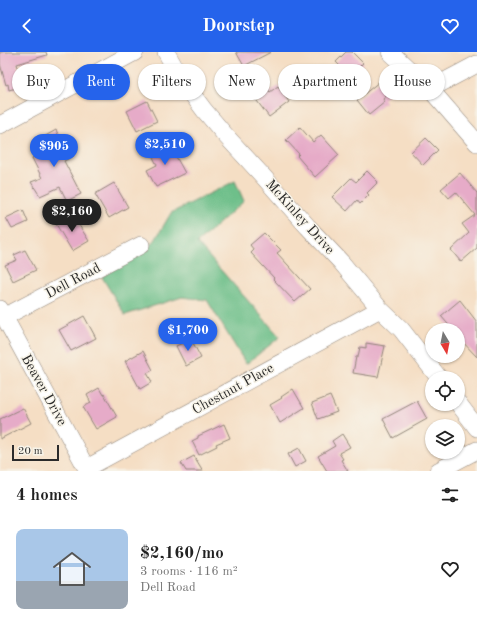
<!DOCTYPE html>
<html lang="en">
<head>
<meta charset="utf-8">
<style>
  :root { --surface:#fff; --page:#f6f6f6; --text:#222; --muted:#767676; --line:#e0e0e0; --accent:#2563eb }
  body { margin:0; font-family:"Old Standard TT",serif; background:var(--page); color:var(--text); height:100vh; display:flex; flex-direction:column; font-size:15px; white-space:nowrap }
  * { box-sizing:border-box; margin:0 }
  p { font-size:13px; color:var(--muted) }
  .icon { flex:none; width:22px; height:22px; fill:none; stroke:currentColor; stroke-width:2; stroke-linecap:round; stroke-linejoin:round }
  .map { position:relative; height:419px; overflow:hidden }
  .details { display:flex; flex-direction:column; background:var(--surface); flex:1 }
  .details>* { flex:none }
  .top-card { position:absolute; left:12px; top:12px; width:453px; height:36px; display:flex; gap:8px }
  .needle { width:26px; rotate:170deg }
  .fabs { position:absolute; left:425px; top:271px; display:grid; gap:8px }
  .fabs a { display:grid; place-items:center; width:40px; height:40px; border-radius:50%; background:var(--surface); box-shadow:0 1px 3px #0004; font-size:20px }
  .scale { position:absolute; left:12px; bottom:10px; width:47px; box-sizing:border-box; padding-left:4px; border:2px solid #2b2b2b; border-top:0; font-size:11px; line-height:14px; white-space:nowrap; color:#2b2b2b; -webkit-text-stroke:3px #f7f3e8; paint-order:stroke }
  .price { position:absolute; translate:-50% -34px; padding:0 9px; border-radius:14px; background:var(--accent); color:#fff; font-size:13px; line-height:26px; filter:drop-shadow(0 1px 2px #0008) }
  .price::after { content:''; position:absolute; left:50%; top:24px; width:12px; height:9px; margin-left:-6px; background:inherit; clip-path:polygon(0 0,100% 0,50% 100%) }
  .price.selected { background:#222; color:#fff }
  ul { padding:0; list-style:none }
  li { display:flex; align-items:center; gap:12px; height:100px; padding:0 16px }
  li+li { border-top:1px solid var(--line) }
  li span { display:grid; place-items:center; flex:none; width:112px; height:80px; border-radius:8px; color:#555 }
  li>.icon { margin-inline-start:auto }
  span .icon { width:48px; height:48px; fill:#fffc; stroke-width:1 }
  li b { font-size:17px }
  h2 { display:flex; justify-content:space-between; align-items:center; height:48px; padding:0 16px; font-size:17px }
  .chip { padding:0 14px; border-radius:18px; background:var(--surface); box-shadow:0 1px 3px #0004; font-size:14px; line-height:36px }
  .chip.selected { background:var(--accent); color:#fff }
  header { display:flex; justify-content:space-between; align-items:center; height:52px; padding:0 16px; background:var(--accent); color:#fff; font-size:18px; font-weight:700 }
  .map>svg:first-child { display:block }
  .forest { fill:#6ebf8a; stroke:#4c755a }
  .building { fill:#e6abc8 }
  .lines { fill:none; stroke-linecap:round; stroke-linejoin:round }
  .minor-casing { stroke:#908478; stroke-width:18 }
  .minor { stroke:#fff; stroke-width:17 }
  .labels { text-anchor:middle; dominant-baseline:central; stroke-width:3; stroke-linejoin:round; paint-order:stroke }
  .street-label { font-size:14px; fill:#2b2b2b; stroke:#f7f3e8 }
</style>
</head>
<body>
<header><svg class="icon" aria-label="back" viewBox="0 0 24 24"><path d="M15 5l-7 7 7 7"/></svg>Doorstep<svg class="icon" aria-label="heart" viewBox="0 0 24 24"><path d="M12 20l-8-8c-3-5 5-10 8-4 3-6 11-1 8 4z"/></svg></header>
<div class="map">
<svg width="477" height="419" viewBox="0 0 477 419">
  <rect width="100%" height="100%" fill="#f7f3e8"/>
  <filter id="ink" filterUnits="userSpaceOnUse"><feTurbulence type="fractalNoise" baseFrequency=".025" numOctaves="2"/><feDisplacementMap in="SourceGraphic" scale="8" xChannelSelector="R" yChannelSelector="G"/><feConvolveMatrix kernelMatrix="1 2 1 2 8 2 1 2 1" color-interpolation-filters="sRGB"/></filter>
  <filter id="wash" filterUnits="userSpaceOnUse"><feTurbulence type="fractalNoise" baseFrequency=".012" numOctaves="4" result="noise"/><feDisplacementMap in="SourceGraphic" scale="16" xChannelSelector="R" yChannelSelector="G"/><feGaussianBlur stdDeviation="0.9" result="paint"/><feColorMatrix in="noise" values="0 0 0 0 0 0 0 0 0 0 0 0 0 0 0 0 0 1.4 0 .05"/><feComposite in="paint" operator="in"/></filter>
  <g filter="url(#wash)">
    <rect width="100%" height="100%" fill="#f5dec4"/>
    <path class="forest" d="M 235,129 L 244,149 L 197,191 L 280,285 L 246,312 L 207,248 L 182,245 L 125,263 L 102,225 L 154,190 L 171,161 Z"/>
    <g id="blocks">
      <path class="building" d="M 0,0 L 46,0 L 47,3 L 17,12 L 23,34 L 9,38 L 8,32 L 6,33 L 0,12 Z
        M 236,0 L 271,0 L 244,14 Z
        M 346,0 L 352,0 L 363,11 L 350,24 L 336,10 Z
        M 241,23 L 249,33 L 235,44 L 227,34 Z
        M 380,29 L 390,41 L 383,47 L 385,50 L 369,63 L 357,48 Z
        M 278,34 L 289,50 L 269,65 L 254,45 L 266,36 L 270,40 Z
        M 147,49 L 157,69 L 137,79 L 127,59 Z
        M 300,75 L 313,90 L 321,83 L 339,103 L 315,125 L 297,104 L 299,102 L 286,88 Z
        M 56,78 L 70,106 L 64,109 L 81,142 L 67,149 L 60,135 L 40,144 L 31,130 L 42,126 L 32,106 L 45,99 L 40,87 Z
        M 426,86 L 438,98 L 423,113 L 411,100 Z
        M 169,92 L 185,121 L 156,135 L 147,118 L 157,113 L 151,101 Z
        M 367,119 L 378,130 L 367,141 L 369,143 L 360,152 L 357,148 L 347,159 L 332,145 L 351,126 L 356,130 Z
        M 460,121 L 477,141 L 477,196 L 461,210 L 451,198 L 469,181 L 462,172 L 475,163 L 456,140 L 449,146 L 441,137 Z
        M 114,131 L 128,155 L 109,166 L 95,142 Z
        M 23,158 L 28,170 L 12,177 L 6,166 Z
        M 72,162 L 89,189 L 72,199 L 56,172 Z
        M 264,181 L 281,198 L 277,201 L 310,237 L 295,250 L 273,227 L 274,226 L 251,201 L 254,198 L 250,193 Z
        M 25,198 L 36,218 L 13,229 L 5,213 L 17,208 L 14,203 Z
        M 460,248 L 477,270 L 477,305 L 458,285 L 458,278 L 453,278 L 441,264 Z
        M 84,264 L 96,286 L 71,299 L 59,278 Z
        M 191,287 L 201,306 L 186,314 L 176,294 Z
        M 366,291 L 385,294 L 378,325 L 353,321 L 356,305 L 358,305 L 360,295 L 366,296 Z
        M 143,299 L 153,318 L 147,321 L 152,330 L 140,337 L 125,309 Z
        M 99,336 L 103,343 L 104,342 L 117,365 L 96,377 L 83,355 L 91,351 L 87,343 Z
        M 293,337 L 304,356 L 280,371 L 270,353 L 282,346 L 281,345 Z
        M 330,344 L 337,360 L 318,367 L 312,351 Z
        M 417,349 L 427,367 L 393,386 L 383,367 Z
        M 23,356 L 31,371 L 0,387 L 0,367 Z
        M 224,372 L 230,386 L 216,392 L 217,394 L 199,403 L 192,389 L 198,386 L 198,384 Z
        M 342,382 L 350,395 L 339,401 L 343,407 L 341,408 L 348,419 L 327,419 L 318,404 L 335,394 L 332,389 Z
        M 299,396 L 306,409 L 295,415 L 288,402 Z
        M 194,404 L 203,419 L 186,419 L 181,411 Z"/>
    </g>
  </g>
  <g filter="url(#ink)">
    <use href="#blocks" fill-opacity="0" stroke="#908478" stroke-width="1"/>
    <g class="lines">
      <defs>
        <path id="minor" d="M 166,0 L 181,27 L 204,58 L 226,84 L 261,122 L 308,175 L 341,210 L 380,257 L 401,277 L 439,326
          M 390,0 L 430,37 L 477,91
          M 430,37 L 477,12
          M 0,73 L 135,0
          M 0,257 L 88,419
          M 4,265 L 141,193
          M 458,351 L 477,376
          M 87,416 L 380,257
          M 438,419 L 477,398"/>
      </defs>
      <use href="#minor" class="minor-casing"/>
      <use href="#minor" class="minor"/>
    </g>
  </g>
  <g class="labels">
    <g class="street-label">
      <text transform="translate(300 165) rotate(48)">McKinley Drive</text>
      <text transform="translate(73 229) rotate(-28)">Dell Road</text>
      <text transform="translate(233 337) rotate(-29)">Chestnut Place</text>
      <text transform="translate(44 338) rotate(61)">Beaver Drive</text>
    </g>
  </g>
</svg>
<div class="fabs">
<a><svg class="needle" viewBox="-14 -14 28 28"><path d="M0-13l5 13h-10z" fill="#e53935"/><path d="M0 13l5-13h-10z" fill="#767676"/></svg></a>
<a><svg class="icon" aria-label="locate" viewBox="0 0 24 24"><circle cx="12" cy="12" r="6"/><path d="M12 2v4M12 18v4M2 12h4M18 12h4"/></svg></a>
<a><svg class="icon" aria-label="layers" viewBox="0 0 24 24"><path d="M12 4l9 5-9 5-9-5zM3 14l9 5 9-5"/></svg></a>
</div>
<div class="scale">20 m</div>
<b class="price" style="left:165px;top:114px">$2,510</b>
<b class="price" style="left:54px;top:116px">$905</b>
<b class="price selected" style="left:72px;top:181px">$2,160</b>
<b class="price" style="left:188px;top:300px">$1,700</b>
<div class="top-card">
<a class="chip">Buy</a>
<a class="chip selected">Rent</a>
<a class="chip">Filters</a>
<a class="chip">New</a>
<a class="chip">Apartment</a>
<a class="chip">House</a>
</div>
</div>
<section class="details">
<h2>4 homes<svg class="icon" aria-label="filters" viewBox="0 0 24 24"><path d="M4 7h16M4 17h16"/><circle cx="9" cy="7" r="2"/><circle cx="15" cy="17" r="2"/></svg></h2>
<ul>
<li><span style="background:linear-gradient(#a9c7e8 65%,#9aa5b1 0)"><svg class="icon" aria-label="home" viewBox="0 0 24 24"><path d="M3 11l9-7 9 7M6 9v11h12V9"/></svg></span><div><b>$2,160/mo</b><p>3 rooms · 116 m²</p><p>Dell Road</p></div><svg class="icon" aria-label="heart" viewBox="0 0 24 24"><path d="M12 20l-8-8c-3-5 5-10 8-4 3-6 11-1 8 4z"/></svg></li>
</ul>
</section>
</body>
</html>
